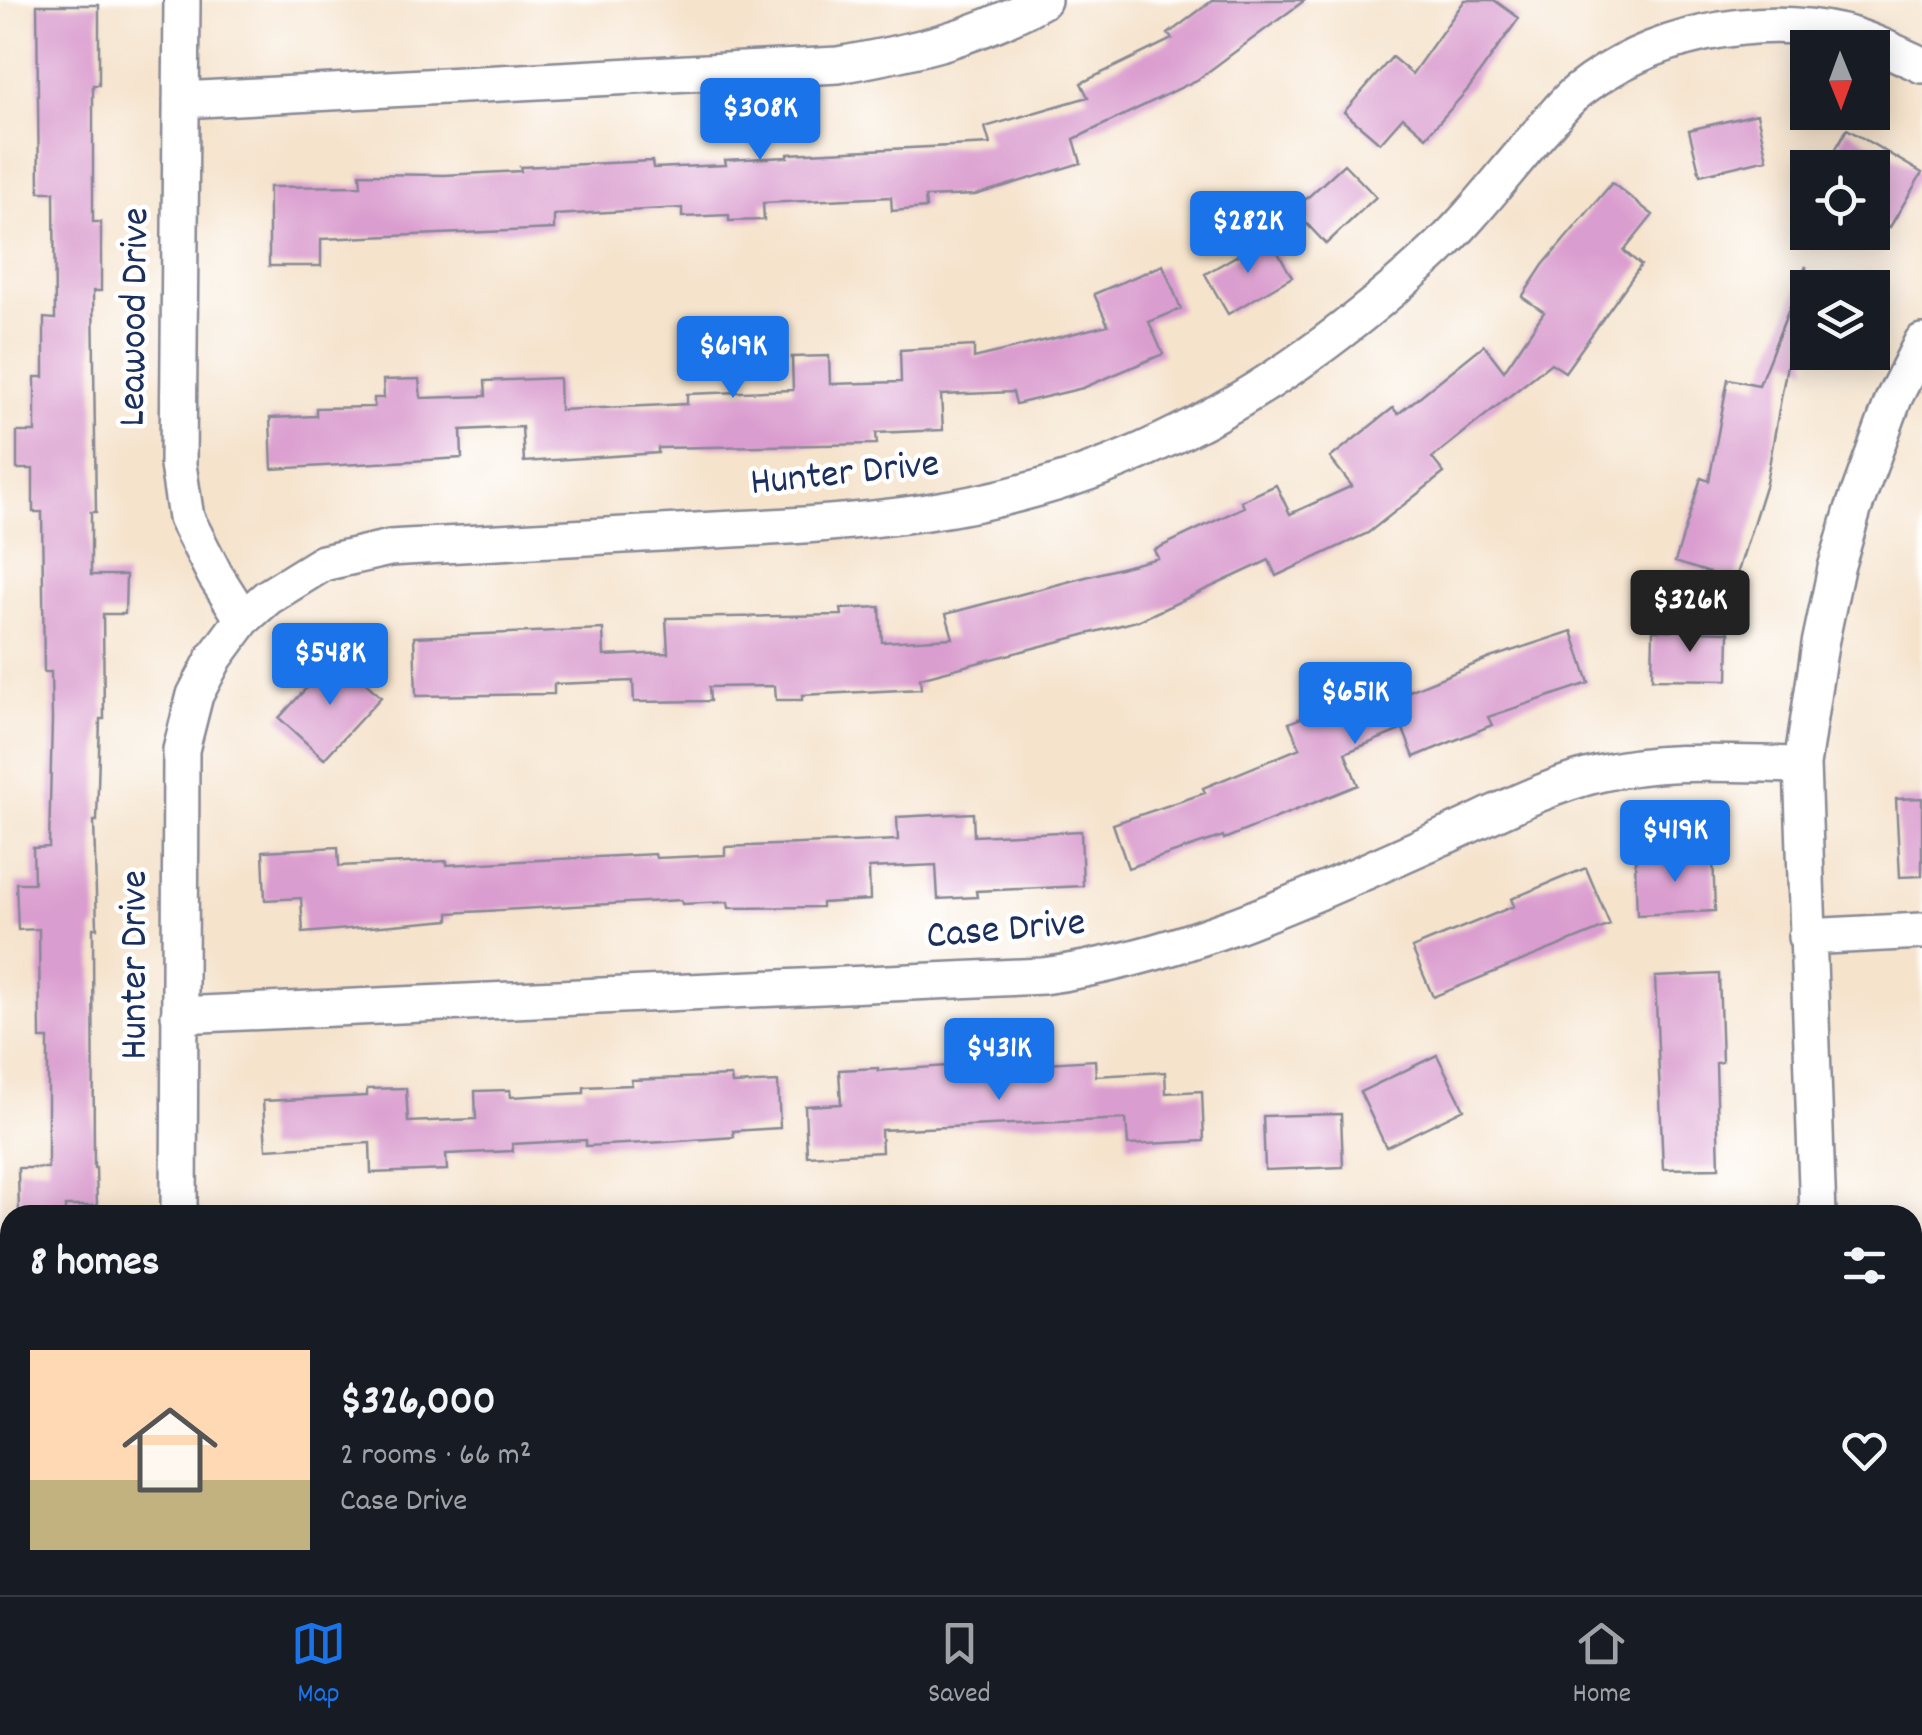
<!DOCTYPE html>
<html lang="en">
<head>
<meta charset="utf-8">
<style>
  :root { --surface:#171b24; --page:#20242c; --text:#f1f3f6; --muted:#9ea1a6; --line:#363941; --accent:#1a73e8 }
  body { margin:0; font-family:Dekko,sans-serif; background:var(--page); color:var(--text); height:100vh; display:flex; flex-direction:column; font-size:38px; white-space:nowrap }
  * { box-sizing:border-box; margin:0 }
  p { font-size:32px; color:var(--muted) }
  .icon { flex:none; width:55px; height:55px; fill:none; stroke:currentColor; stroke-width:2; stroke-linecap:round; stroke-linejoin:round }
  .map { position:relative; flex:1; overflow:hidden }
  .details { position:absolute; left:0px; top:1205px; width:1922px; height:390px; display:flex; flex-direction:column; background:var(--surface); border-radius:30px 30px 0 0; box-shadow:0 5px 25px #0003 }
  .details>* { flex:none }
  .needle { width:65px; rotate:179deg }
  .controls { position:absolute; left:1790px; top:30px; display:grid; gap:20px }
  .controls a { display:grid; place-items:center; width:100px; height:100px; border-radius:0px; background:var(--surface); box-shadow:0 5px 25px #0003; font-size:50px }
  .price { position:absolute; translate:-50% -85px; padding:0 22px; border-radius:10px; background:var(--accent); color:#fff; font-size:32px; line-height:65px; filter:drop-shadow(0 2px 5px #0008) }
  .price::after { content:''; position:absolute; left:50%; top:60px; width:30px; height:22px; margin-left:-15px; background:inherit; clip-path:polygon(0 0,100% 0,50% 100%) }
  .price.on { background:#222; color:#fff }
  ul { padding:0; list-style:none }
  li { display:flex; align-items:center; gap:30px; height:250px; padding:0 30px }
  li+li { border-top:2px solid var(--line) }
  li span { display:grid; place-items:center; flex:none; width:280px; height:200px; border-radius:0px; color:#555 }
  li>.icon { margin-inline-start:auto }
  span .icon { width:120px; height:120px; fill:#fffc; stroke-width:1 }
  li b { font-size:42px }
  h2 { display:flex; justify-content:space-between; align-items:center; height:120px; padding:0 30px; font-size:42px }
  .menu { display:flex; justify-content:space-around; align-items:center; height:140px; border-top:2px solid var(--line); background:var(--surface); font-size:28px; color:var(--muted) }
  .menu a { display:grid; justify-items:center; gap:5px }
  .menu .on { color:var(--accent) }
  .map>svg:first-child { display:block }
  .building { fill:#da9dcf }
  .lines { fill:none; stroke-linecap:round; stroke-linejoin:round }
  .service-casing { stroke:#888995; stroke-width:22 }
  .minor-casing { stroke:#888995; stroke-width:40 }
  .tertiary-casing { stroke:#888995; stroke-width:48 }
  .service { stroke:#fff; stroke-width:18 }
  .minor { stroke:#fff; stroke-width:35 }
  .tertiary { stroke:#fff; stroke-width:42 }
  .labels { text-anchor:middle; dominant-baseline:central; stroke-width:9; stroke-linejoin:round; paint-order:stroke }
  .street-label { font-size:40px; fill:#1b2f5e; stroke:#fff }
</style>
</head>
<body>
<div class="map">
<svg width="1922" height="1595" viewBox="0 0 1922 1595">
  <rect width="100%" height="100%" fill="#fff"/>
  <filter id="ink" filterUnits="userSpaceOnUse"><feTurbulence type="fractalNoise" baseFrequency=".01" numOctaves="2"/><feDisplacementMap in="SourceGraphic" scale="20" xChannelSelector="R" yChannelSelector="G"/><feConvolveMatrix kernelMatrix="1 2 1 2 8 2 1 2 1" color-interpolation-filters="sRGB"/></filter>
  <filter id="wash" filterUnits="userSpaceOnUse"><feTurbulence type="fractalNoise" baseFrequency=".0048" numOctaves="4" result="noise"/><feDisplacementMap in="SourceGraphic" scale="40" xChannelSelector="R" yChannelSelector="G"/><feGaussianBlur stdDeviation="2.25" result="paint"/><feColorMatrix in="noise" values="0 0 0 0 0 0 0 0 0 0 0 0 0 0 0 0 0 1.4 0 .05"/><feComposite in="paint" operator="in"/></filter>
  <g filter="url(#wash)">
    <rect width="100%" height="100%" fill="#f5e3cc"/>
    <g id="blocks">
      <path class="building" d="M 1213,0 L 1305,0 L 1197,80 L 1074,139 L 1081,163 L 975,195 L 925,197 L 926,208 L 892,211 L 891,197 L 763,203 L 764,220 L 729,221 L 729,215 L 682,217 L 682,208 L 554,215 L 554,229 L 321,239 L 321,266 L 269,266 L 269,187 L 361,186 L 360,174 L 444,175 L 521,171 L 520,167 L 652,161 L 653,168 L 726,165 L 725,160 L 788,157 L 788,154 L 990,144 L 985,127 L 1088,97 L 1081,83 L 1172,39 L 1168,34 Z
        M 1465,0 L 1494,0 L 1519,18 L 1469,88 L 1426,137 L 1403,117 L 1380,143 L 1344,112 L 1392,57 L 1412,74 Z
        M 37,5 L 99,5 L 99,85 L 93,85 L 93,222 L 101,222 L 101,291 L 93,291 L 96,512 L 91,512 L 91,575 L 126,575 L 125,614 L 103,614 L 104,719 L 100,719 L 97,821 L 94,821 L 97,928 L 93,928 L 94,1168 L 96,1168 L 97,1206 L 65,1206 L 65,1215 L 19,1215 L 18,1168 L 48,1168 L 48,1039 L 40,1039 L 39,929 L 18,930 L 16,883 L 34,883 L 33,848 L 49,847 L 52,719 L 51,672 L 44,672 L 42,512 L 33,512 L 33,469 L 17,469 L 17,432 L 35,432 L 35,377 L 44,377 L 44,318 L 55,319 L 54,192 L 39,192 Z
        M 1757,114 L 1767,159 L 1700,175 L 1689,130 Z
        M 1847,129 L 1922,173 L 1890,227 L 1872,217 L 1872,168 L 1825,168 Z
        M 1344,164 L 1376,197 L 1326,244 L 1294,210 Z
        M 1612,183 L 1653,215 L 1624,251 L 1641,265 L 1565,372 L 1551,363 L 1432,458 L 1444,473 L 1368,533 L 1276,576 L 1269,560 L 1140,620 L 920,678 L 921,689 L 802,695 L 802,700 L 776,700 L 775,686 L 709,687 L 710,701 L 634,702 L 633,681 L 554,684 L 554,694 L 416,696 L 414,637 L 603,629 L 604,656 L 668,653 L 666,618 L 842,615 L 841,609 L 880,607 L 882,642 L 953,638 L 946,614 L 1158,558 L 1154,550 L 1244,507 L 1241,501 L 1276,485 L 1290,514 L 1352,486 L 1330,458 L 1393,408 L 1398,414 L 1484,345 L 1504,371 L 1544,312 L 1522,297 L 1543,265 Z
        M 1269,237 L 1292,277 L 1228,314 L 1205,274 Z
        M 1163,265 L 1181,309 L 1149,322 L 1163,354 L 1083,388 L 1016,404 L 1013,392 L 941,395 L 943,430 L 876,433 L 877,444 L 658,448 L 658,453 L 524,462 L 522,427 L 461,430 L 462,458 L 272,469 L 270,418 L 316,416 L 316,408 L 374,407 L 374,398 L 384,398 L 383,380 L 419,379 L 421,398 L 486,396 L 485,381 L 559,378 L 560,410 L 687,404 L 687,394 L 793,390 L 792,357 L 829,356 L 830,384 L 901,382 L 900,350 L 974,346 L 974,358 L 1108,325 L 1094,294 Z
        M 1806,266 L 1808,367 L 1788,359 L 1766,483 L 1735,581 L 1675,562 L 1701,478 L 1709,481 L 1728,379 L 1759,385 Z
        M 1653,630 L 1729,632 L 1728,680 L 1652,679 Z
        M 1572,631 L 1589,683 L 1488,717 L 1492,725 L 1414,757 L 1403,729 L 1345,753 L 1358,785 L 1224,839 L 1223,836 L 1128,868 L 1113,824 L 1205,793 L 1203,788 L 1300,748 L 1289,723 L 1359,694 L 1365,709 L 1490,658 Z
        M 336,656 L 381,697 L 324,759 L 279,718 Z
        M 1922,798 L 1922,876 L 1900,877 L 1896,799 Z
        M 973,813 L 974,836 L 1081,831 L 1083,886 L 976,891 L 977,897 L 938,899 L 936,865 L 869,868 L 870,900 L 822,903 L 822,907 L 729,908 L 728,902 L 682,904 L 681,900 L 449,913 L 449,920 L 303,933 L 301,898 L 265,900 L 263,851 L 338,847 L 339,866 L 447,861 L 447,865 L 655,854 L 656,858 L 725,855 L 725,847 L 898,840 L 897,817 Z
        M 1713,855 L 1715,911 L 1637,915 L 1635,859 Z
        M 1586,868 L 1610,925 L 1433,997 L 1412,948 L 1514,906 L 1511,899 Z
        M 1719,974 L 1722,1062 L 1716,1063 L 1719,1168 L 1663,1169 L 1655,977 Z
        M 1437,1055 L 1464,1109 L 1386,1147 L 1360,1092 Z
        M 1047,1059 L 1047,1063 L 1095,1060 L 1096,1076 L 1165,1072 L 1166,1093 L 1202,1091 L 1204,1141 L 1128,1145 L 1126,1119 L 881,1130 L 882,1152 L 807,1156 L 805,1106 L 841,1104 L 839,1070 L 878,1068 L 878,1071 Z
        M 731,1076 L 732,1084 L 778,1082 L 780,1128 L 733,1131 L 734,1137 L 665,1142 L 586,1146 L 586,1140 L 512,1144 L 513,1151 L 446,1154 L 447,1170 L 371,1173 L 370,1143 L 266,1149 L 263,1101 L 367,1096 L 367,1089 L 406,1088 L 408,1122 L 476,1119 L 475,1091 L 510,1090 L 511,1097 L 584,1093 L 584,1087 L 632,1085 L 631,1080 Z
        M 1341,1114 L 1343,1167 L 1265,1170 L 1263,1116 Z"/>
    </g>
  </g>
  <g filter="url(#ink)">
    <use href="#blocks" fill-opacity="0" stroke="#888995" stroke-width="2.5"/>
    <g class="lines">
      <defs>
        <path id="service" d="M 1922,1396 L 1914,1397 L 1922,1583
          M 458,1585 L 464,1595
          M 1129,1585 L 1129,1595
          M 1726,1585 L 1726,1595
          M 818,1595 L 819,1585
          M 947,1595 L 947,1585
          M 1359,1595 L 1360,1585"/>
        <path id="minor" d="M 182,0 L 178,465 L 186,518 L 215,575 L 243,619
          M 181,100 L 838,65 C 912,52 977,38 1043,0
          M 1806,937 L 1922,931
          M 179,1015 L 1043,976 C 1188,956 1311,895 1443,837 C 1493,815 1544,787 1598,774 C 1665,758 1733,764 1802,765
          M 179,1215 L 181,750 L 195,695 L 215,657 L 243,619 L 268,597 L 323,563 L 390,548 C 492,542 594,537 697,531 C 854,523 992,517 1139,452 C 1248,404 1341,337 1429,257 C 1470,220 1505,172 1542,130 C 1553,118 1564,102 1577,92 C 1649,35 1754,12 1843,33 C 1871,40 1896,53 1922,65
          M 1818,1215 L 1802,765 L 1820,644 L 1836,568 L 1853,510 L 1894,398 L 1922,342
          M 0,1535 L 10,1534
          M 278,1585 L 286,1595
          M 1821,1585 L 1821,1595"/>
        <path id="tertiary" d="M 1912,1253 L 1922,1253
          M 0,1345 L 10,1345"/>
      </defs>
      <use href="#service" class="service-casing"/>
      <use href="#minor" class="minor-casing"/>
      <use href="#tertiary" class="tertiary-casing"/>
      <use href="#service" class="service"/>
      <use href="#minor" class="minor"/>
      <use href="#tertiary" class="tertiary"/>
    </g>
  </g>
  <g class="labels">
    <g class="street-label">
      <text transform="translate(137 317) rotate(-89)">Leawood Drive</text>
      <text transform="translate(845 476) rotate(-6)">Hunter Drive</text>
      <text transform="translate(1006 932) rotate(-5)">Case Drive</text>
      <text transform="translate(137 965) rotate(-90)">Hunter Drive</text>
    </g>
  </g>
</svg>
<div class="controls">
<a><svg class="needle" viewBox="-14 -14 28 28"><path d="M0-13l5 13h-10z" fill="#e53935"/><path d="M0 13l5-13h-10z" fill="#9ea1a6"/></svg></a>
<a><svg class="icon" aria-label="locate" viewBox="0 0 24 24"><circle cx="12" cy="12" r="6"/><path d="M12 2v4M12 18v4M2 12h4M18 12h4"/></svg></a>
<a><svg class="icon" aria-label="layers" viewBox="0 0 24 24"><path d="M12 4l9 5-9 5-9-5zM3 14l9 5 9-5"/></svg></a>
</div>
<b class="price" style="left:760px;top:163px">$308K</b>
<b class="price" style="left:1248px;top:276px">$282K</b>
<b class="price" style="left:733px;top:401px">$619K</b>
<b class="price on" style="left:1690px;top:655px">$326K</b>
<b class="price" style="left:330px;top:708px">$548K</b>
<b class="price" style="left:1355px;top:747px">$651K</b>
<b class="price" style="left:1675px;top:885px">$419K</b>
<b class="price" style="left:999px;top:1103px">$431K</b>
<section class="details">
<h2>8 homes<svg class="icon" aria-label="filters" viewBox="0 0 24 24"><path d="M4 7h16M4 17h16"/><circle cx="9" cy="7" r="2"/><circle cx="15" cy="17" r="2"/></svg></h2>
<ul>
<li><span style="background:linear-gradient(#ffd9b3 65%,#c2b280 0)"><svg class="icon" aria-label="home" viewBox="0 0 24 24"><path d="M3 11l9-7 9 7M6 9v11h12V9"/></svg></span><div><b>$326,000</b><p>2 rooms · 66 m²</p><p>Case Drive</p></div><svg class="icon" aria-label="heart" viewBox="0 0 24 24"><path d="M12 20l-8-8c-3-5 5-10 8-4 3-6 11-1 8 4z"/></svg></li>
</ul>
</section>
</div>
<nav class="menu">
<a class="on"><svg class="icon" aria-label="map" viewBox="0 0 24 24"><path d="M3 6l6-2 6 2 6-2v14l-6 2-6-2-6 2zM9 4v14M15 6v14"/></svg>Map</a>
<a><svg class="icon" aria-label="saved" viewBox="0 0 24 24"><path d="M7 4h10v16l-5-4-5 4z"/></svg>Saved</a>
<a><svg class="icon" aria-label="home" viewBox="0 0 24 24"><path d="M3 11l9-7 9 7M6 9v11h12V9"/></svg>Home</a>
</nav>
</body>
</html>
